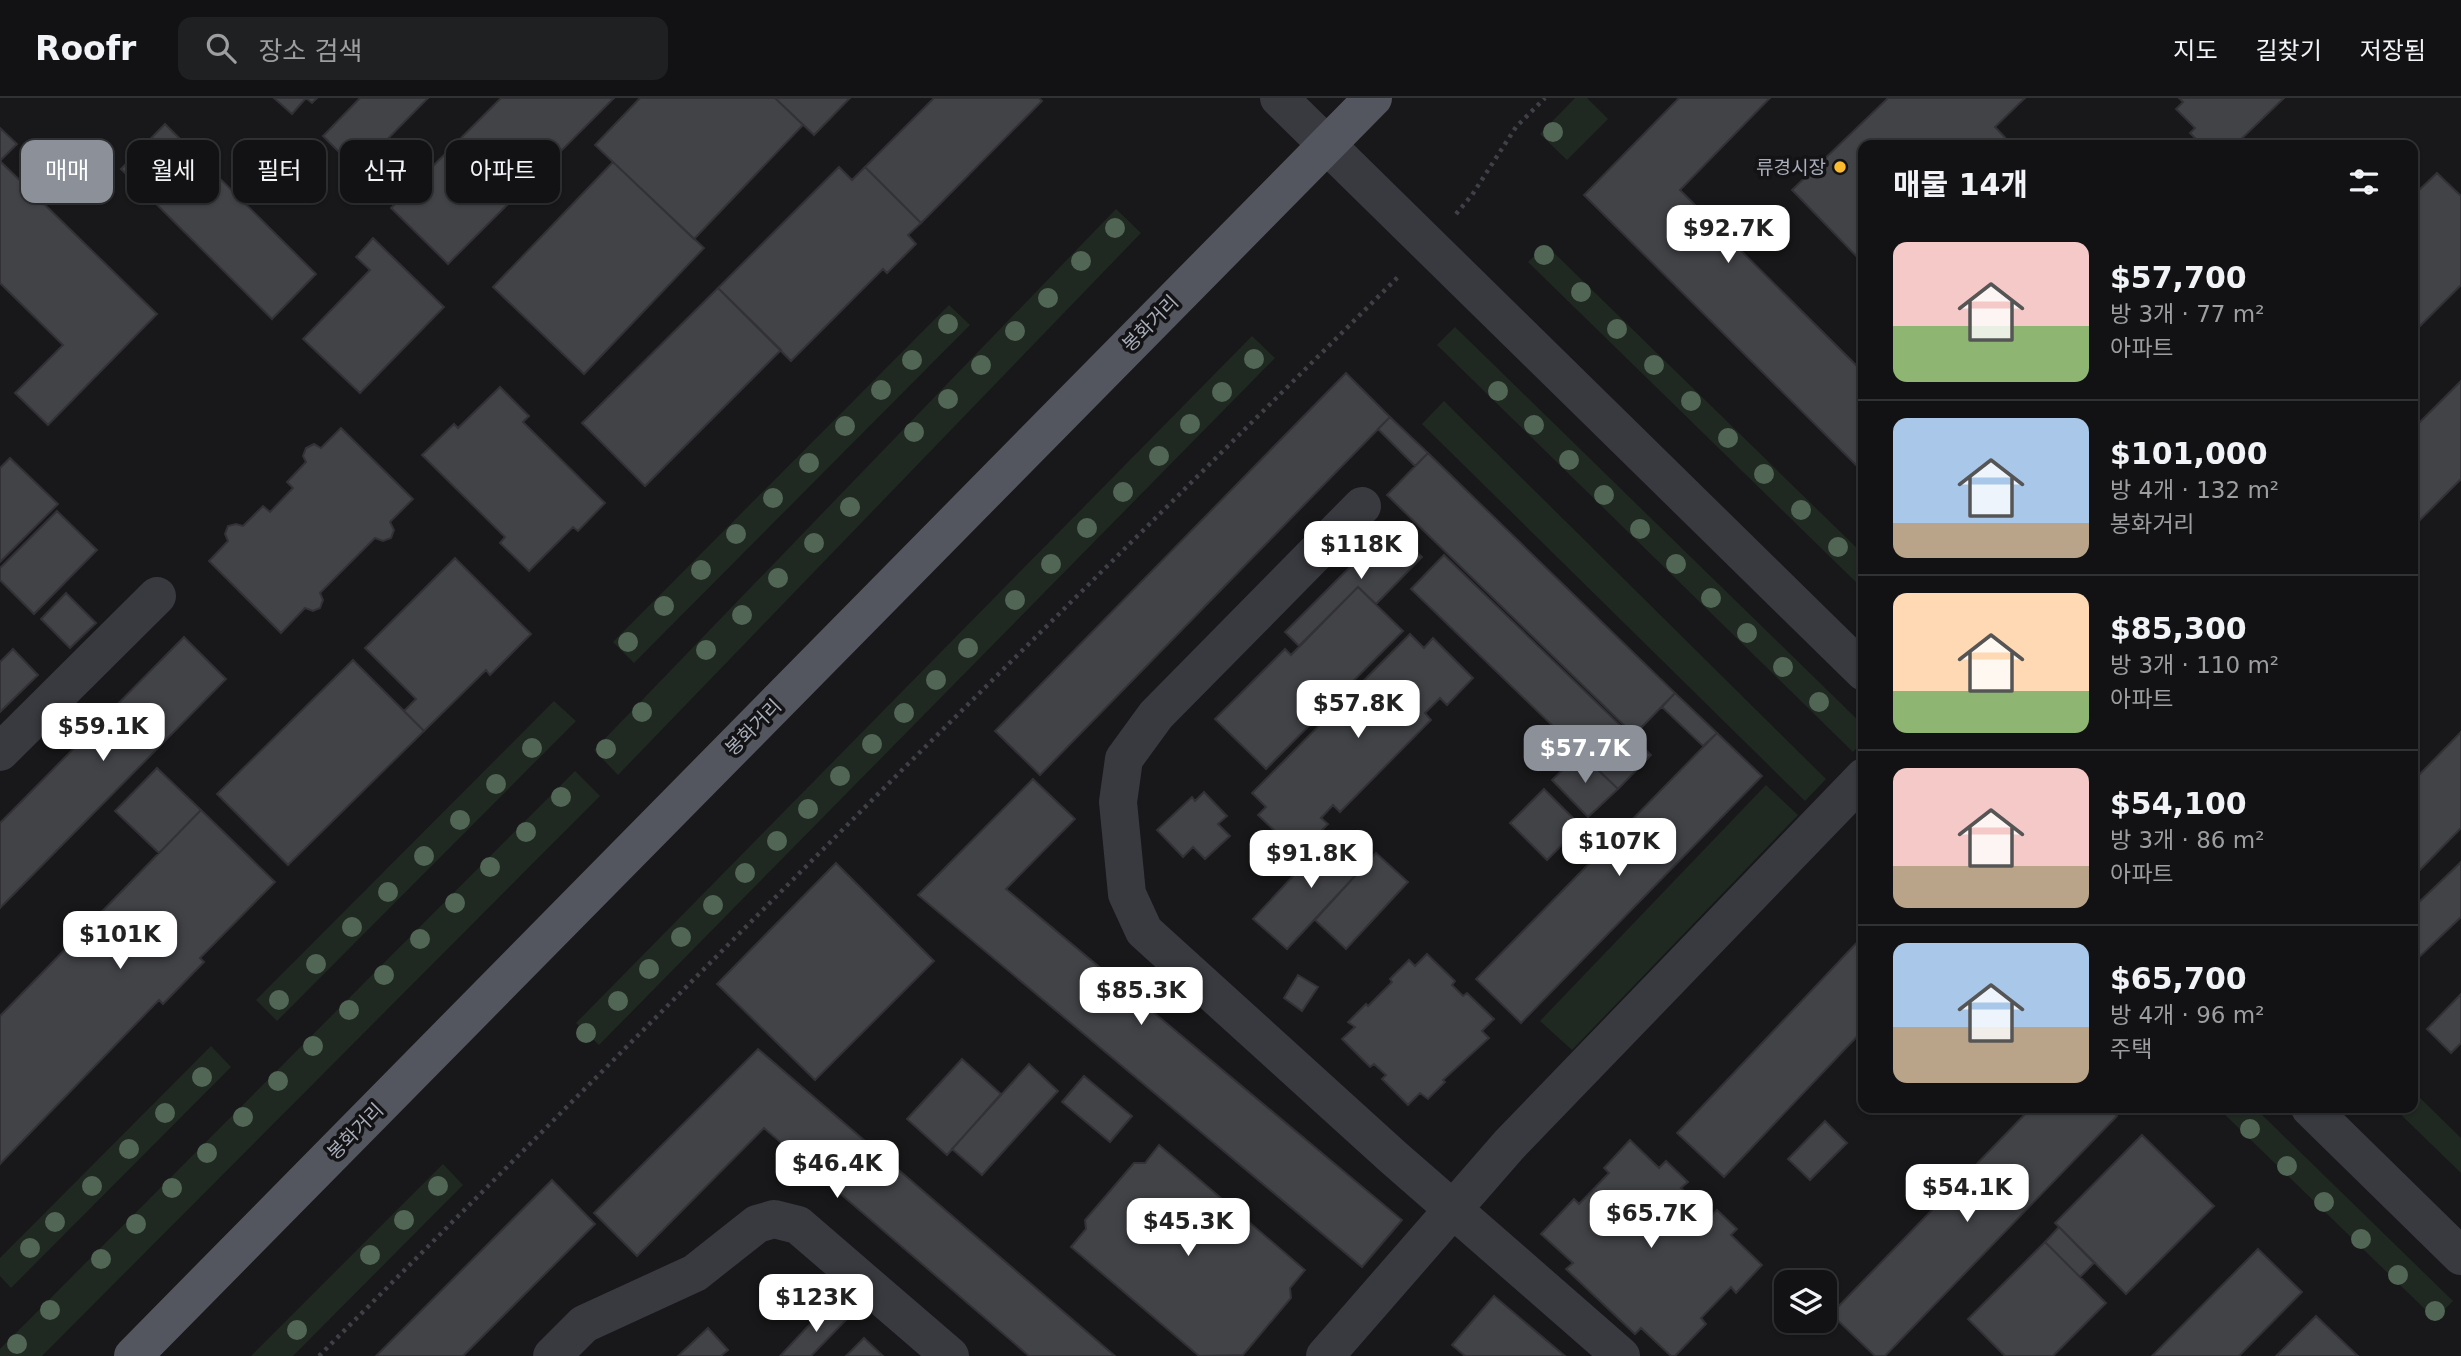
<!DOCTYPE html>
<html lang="ko">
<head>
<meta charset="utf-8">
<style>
  :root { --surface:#121214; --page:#1f2022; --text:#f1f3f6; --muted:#9c9ea0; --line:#313234; --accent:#8c9099 }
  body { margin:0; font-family:"DejaVu Sans","Noto Sans KR",sans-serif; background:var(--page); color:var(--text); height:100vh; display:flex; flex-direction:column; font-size:26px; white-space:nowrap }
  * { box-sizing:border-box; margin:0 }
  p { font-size:23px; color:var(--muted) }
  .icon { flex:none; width:38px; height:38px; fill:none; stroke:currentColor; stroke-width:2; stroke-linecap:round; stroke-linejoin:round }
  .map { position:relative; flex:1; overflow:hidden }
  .details { position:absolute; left:1858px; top:42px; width:560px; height:973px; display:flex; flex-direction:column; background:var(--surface); border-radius:14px; box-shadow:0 2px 5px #0004,0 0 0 2px var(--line) }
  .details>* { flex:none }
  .top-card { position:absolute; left:21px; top:42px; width:665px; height:63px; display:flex; gap:14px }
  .controls { position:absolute; left:1774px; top:1172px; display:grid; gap:14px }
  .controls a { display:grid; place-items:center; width:63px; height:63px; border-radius:14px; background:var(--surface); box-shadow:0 2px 5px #0004,0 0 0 2px var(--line); font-size:35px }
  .price { position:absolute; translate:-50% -60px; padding:0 16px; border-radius:14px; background:#fff; color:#222; font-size:23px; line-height:46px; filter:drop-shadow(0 2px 4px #0008) }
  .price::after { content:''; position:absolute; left:50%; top:42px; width:21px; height:16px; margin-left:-10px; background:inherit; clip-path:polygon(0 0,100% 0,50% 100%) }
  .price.active { background:var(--accent); color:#fff }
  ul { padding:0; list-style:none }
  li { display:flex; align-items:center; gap:21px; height:175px; padding:0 35px }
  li+li { border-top:2px solid var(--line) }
  li span { display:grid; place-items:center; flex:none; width:196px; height:140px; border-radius:14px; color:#555 }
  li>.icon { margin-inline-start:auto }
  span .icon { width:84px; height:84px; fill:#fffc; stroke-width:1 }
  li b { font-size:30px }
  h2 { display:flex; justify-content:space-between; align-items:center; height:84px; padding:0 35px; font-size:30px }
  .tag { padding:0 24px; border-radius:14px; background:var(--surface); box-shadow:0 2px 5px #0004,0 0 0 2px var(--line); font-size:24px; line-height:63px }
  .tag.active { background:var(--accent); color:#fff }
  header { display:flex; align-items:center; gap:42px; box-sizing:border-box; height:98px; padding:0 35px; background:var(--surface); border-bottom:2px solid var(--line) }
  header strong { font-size:33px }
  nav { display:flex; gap:38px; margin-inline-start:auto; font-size:24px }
  .search { width:490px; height:63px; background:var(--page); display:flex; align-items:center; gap:18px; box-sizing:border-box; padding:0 24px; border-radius:14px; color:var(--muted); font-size:26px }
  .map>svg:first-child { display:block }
  .green { fill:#1f2921 }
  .building { fill:#424347; stroke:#323236; stroke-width:2 }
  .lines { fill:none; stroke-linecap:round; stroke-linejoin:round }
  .path { stroke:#3f4147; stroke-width:4.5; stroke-dasharray:3.5 5; stroke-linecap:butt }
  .minor { stroke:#393a3f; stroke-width:38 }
  .major { stroke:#54565f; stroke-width:38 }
  .tree { fill:#516654 }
  .poi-dot { fill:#fcba2e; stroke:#131315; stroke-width:2.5 }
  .labels { text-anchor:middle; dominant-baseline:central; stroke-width:7; stroke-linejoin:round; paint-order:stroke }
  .poi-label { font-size:19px; fill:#a9aebb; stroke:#131315; text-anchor:end }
  .street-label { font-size:19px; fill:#a9aebb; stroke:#131315 }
</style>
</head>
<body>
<header>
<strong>Roofr</strong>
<div class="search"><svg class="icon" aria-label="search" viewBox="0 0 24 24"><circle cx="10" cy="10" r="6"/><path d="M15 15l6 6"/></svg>장소 검색</div>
<nav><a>지도</a><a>길찾기</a><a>저장됨</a></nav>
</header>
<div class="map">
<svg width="2461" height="1258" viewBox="0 0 2461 1258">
  <rect width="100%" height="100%" fill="#18181a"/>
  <path class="green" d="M 1575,0 L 1587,0 L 1608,21 L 1567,62 L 1540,36 Z
    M 1116,111 L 1141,135 L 618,677 L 594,652 Z
    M 1546,147 L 1864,457 L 1864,492 L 1528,164 Z
    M 949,207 L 970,227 L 634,565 L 613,544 Z
    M 1455,229 L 1864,628 L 1864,643 L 1853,654 L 1437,247 Z
    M 1252,238 L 1275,260 L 599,947 L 576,925 Z
    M 1444,303 L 1826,681 L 1805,703 L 1422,326 Z
    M 554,603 L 576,623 L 277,923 L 256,902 Z
    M 575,673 L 600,698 L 42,1258 L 0,1258 L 0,1251 Z
    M 1766,687 L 1798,717 L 1572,952 L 1540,923 Z
    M 211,948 L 231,969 L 11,1190 L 0,1178 L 0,1160 Z
    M 2413,993 L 2461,1040 L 2461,1075 L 2394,1010 L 2413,1010 Z
    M 2218,1010 L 2255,1010 L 2453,1203 L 2435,1221 Z
    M 443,1066 L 463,1087 L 293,1258 L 251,1258 Z"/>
  <path class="building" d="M 274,0 L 317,0 L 312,5 L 306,0 L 292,16 Z
    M 360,0 L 428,0 L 357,72 L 323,38 Z
    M 501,0 L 614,0 L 448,166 L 391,110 Z
    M 640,0 L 775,0 L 803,27 L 694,141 L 595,47 Z
    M 775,0 L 850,0 L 814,37 Z
    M 934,0 L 1039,0 L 1042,3 L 921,125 L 865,69 Z
    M 1679,0 L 1770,0 L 1680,92 L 1864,275 L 1864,375 L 1584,97 Z
    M 1888,0 L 2025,0 L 1995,29 L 2012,47 L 1864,47 L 1864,166 L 1792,92 Z
    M 2179,0 L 2284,0 L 2235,47 L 2202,47 L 2190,35 L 2195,30 L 2176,11 L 2183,4 Z
    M 165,26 L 316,176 L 272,221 L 121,71 Z
    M 0,30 L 17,46 L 0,63 L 157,216 L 48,327 L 15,295 L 63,247 L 0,185 Z
    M 613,64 L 704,150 L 584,276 L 493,189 Z
    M 839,69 L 852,82 L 865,69 L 921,125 L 908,137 L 916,146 L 887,175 L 883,171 L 791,263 L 718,190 Z
    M 2437,75 L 2461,98 L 2461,187 L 2413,235 L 2413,98 Z
    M 373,140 L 444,209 L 360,295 L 303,241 L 370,172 L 356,159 Z
    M 718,190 L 781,252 L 645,388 L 582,325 Z
    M 1346,275 L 1390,319 L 1040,677 L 995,633 Z
    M 2461,283 L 2461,381 L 2413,429 L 2413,331 Z
    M 500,289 L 529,318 L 523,324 L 605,405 L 578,433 L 573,429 L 529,473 L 500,445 L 505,439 L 422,357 L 454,326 L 458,330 Z
    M 1390,319 L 1428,355 L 1415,368 L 1378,331 Z
    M 341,330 L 413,401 L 390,424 L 394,432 L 391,440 L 383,443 L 375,440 L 320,495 L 323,502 L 320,510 L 313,513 L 305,510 L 281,535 L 209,463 L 228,443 L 225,436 L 228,428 L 236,426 L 243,428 L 263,408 L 270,414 L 293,390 L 287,384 L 306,364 L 303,358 L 306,350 L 314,346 L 321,350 Z
    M 1428,355 L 1675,595 L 1634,637 L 1387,397 Z
    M 10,360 L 58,406 L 0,464 L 0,370 Z
    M 57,413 L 97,452 L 34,516 L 0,482 L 0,470 Z
    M 1390,429 L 1422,459 L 1376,506 L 1358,489 L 1299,548 L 1285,534 Z
    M 1444,457 L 1651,657 L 1618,691 L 1411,491 Z
    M 455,460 L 531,536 L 490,577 L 486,572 L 424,633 L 404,613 L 416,601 L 365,550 Z
    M 1358,489 L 1403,533 L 1266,671 L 1215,621 L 1285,551 L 1291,557 Z
    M 66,495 L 96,525 L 70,550 L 41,521 Z
    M 1410,536 L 1424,550 L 1433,540 L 1473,580 L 1447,607 L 1440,600 L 1425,615 L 1431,622 L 1340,714 L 1333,707 L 1321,720 L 1328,726 L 1299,756 L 1258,717 L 1266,709 L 1252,695 Z
    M 184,539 L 226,581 L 0,810 L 0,725 Z
    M 13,551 L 38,577 L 0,614 L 0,564 Z
    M 353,562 L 424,633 L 288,767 L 217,696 Z
    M 1675,595 L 1717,635 L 1703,648 L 1662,609 Z
    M 2461,634 L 2461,730 L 2413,779 L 2413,683 Z
    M 1717,635 L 1762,678 L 1521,925 L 1476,881 Z
    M 1580,655 L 1618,691 L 1588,719 L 1552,682 Z
    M 157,670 L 201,712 L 159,755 L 115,713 Z
    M 1033,681 L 1075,721 L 1006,791 L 1402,1122 L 1362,1169 L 918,797 Z
    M 1544,691 L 1581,728 L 1547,762 L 1510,725 Z
    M 1204,694 L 1227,718 L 1218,726 L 1230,738 L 1205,761 L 1193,749 L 1183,759 L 1157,732 L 1192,699 L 1195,703 Z
    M 201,712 L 275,784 L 200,860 L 204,864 L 163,906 L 159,902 L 0,1066 L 0,918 Z
    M 1335,733 L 1368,764 L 1287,851 L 1253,821 Z
    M 1376,755 L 1408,784 L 1346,851 L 1315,822 Z
    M 2461,764 L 2461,819 L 2413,865 L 2413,810 Z
    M 836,765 L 934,863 L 815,982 L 717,886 Z
    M 1864,837 L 1864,931 L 1724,1079 L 1677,1035 Z
    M 1427,856 L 1455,883 L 1452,887 L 1463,898 L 1467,895 L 1494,921 L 1482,933 L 1489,940 L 1443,982 L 1445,984 L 1428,1001 L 1420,995 L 1408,1007 L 1382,981 L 1386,977 L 1374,966 L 1370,969 L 1342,941 L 1355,929 L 1348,924 L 1366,906 L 1368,908 L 1392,884 L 1390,881 L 1409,862 L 1415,868 Z
    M 1298,877 L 1318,889 L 1302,913 L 1284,900 Z
    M 2461,896 L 2461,945 L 2451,955 L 2427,931 Z
    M 758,951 L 1115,1258 L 1029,1258 L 764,1030 L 637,1158 L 594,1115 Z
    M 962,961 L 1001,996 L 947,1057 L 907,1021 Z
    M 1029,966 L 1058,993 L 982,1077 L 952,1051 Z
    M 1084,978 L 1132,1018 L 1110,1044 L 1062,1004 Z
    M 2031,1010 L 2108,1010 L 2117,1018 L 1885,1258 L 1875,1258 L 1831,1216 Z
    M 1825,1023 L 1847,1045 L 1810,1082 L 1788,1061 Z
    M 2142,1037 L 2214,1108 L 2126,1196 L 2055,1125 Z
    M 1630,1042 L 1659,1070 L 1666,1063 L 1688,1084 L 1681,1090 L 1711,1118 L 1717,1112 L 1737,1131 L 1731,1137 L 1762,1167 L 1736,1195 L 1731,1189 L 1701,1220 L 1706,1226 L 1675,1258 L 1671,1258 L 1641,1230 L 1635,1236 L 1566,1171 L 1573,1165 L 1541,1136 L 1574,1101 L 1579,1106 L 1609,1075 L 1604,1070 Z
    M 1159,1047 L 1305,1172 L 1290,1190 L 1291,1200 L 1243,1257 L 1199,1258 L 1071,1149 L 1086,1131 L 1085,1122 L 1134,1065 L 1145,1065 Z
    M 552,1082 L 595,1126 L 463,1258 L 376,1258 Z
    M 2059,1129 L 2094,1165 L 2080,1179 L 2045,1144 Z
    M 2045,1144 L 2106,1205 L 2053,1258 L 2005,1258 L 1968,1221 Z
    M 2258,1151 L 2302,1194 L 2239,1258 L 2152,1258 Z
    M 1494,1198 L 1565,1258 L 1465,1258 L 1452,1247 Z
    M 829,1206 L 846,1222 L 811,1258 L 780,1258 Z
    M 2316,1218 L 2358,1258 L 2276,1258 Z
    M 708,1230 L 728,1252 L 721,1258 L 678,1258 Z
    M 864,1240 L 883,1258 L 846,1258 Z"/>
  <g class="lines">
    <path class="path" d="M 1456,116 L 1472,97 L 1516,29 L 1545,0
      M 319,1258 L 901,673 L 1400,177"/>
    <path class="minor" d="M 1279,0 L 1864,574
      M 1362,408 L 1156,617 L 1124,661 L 1118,704 L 1127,796 L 1144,833 L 1393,1059 L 1621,1258
      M 0,654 L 157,498
      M 2310,1010 L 2461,1158
      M 552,1258 L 584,1226 L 695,1175 L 757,1126 L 774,1121 L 798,1127 L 950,1258
      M 1325,1258 L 1509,1047 L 1864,679"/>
    <path class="major" d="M 133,1258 L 1373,0"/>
  </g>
  <g class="tree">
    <circle cx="1553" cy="34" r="10"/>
    <circle cx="1115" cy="130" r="10"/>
    <circle cx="1544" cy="157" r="10"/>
    <circle cx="1081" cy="163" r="10"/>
    <circle cx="1581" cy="194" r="10"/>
    <circle cx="1048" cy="200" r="10"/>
    <circle cx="948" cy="226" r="10"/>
    <circle cx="1617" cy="231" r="10"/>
    <circle cx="1015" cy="233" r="10"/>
    <circle cx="1254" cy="261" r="10"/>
    <circle cx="912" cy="262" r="10"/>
    <circle cx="981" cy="267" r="10"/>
    <circle cx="1654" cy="267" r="10"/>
    <circle cx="881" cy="292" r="10"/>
    <circle cx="1498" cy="293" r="10"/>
    <circle cx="1222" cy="294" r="10"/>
    <circle cx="948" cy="301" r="10"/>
    <circle cx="1691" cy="303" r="10"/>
    <circle cx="1190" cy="326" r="10"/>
    <circle cx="1534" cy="327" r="10"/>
    <circle cx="845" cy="328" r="10"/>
    <circle cx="914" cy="334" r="10"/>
    <circle cx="1728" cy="340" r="10"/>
    <circle cx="1159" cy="358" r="10"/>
    <circle cx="1569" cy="362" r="10"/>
    <circle cx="809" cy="365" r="10"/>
    <circle cx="1764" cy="376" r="10"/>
    <circle cx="1123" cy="394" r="10"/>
    <circle cx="1604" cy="397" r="10"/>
    <circle cx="773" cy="400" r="10"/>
    <circle cx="850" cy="409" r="10"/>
    <circle cx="1801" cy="412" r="10"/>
    <circle cx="1087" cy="430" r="10"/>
    <circle cx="1640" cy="431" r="10"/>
    <circle cx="736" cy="436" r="10"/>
    <circle cx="814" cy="445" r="10"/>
    <circle cx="1838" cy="449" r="10"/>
    <circle cx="1051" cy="466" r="10"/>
    <circle cx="1676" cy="466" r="10"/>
    <circle cx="701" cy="472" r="10"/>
    <circle cx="778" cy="480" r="10"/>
    <circle cx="1711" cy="500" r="10"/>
    <circle cx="1015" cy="502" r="10"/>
    <circle cx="664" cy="508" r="10"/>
    <circle cx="742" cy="517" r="10"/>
    <circle cx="1747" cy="535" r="10"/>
    <circle cx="628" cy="544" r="10"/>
    <circle cx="968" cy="550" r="10"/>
    <circle cx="706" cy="552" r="10"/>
    <circle cx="1783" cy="569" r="10"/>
    <circle cx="936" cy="582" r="10"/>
    <circle cx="1819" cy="604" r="10"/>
    <circle cx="642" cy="614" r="10"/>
    <circle cx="904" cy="615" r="10"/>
    <circle cx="872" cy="646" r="10"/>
    <circle cx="532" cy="650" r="10"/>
    <circle cx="606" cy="651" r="10"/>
    <circle cx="840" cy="678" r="10"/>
    <circle cx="496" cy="686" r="10"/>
    <circle cx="561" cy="699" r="10"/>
    <circle cx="808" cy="711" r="10"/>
    <circle cx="460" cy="722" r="10"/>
    <circle cx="526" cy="734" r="10"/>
    <circle cx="777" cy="743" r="10"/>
    <circle cx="424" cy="758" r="10"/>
    <circle cx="490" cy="769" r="10"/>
    <circle cx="745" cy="775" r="10"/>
    <circle cx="388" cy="794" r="10"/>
    <circle cx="455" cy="805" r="10"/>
    <circle cx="713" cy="807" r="10"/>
    <circle cx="352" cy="829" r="10"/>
    <circle cx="681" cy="839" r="10"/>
    <circle cx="420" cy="841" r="10"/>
    <circle cx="316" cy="866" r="10"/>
    <circle cx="649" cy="871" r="10"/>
    <circle cx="384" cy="877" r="10"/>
    <circle cx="279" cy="902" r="10"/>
    <circle cx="618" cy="903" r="10"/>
    <circle cx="349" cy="912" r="10"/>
    <circle cx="586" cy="935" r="10"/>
    <circle cx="313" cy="948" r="10"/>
    <circle cx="202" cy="979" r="10"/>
    <circle cx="278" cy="983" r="10"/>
    <circle cx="165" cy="1015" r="10"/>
    <circle cx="243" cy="1019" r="10"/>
    <circle cx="2250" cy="1031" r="10"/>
    <circle cx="129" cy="1051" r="10"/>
    <circle cx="207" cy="1055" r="10"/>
    <circle cx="2287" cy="1068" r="10"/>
    <circle cx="92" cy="1088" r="10"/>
    <circle cx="438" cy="1088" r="10"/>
    <circle cx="172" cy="1090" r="10"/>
    <circle cx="2324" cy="1104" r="10"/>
    <circle cx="404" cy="1122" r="10"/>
    <circle cx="55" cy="1124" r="10"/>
    <circle cx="136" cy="1126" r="10"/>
    <circle cx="2361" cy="1141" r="10"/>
    <circle cx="30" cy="1150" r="10"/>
    <circle cx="370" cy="1157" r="10"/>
    <circle cx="101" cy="1161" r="10"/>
    <circle cx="2398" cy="1177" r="10"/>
    <circle cx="50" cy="1212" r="10"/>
    <circle cx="2435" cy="1213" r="10"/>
    <circle cx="297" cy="1232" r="10"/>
    <circle cx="17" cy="1246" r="10"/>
  </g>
  <circle class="poi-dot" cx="1840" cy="69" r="7"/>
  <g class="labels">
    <g class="poi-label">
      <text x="1826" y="69">류경시장</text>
    </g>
    <g class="street-label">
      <text transform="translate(1150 225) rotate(-45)">봉화거리</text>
      <text transform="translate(753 629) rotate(-45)">봉화거리</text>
      <text transform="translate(355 1033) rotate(-45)">봉화거리</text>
    </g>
  </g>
</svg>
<div class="controls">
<a><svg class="icon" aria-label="layers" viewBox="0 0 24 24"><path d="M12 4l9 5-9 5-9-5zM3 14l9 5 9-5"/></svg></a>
</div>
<b class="price" style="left:1728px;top:167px">$92.7K</b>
<b class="price" style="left:1361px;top:483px">$118K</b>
<b class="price" style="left:1358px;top:642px">$57.8K</b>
<b class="price" style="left:103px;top:665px">$59.1K</b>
<b class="price active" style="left:1585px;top:687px">$57.7K</b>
<b class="price" style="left:1619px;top:780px">$107K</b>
<b class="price" style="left:1311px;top:792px">$91.8K</b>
<b class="price" style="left:120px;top:873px">$101K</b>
<b class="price" style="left:1141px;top:929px">$85.3K</b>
<b class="price" style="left:837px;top:1102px">$46.4K</b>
<b class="price" style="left:1967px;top:1126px">$54.1K</b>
<b class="price" style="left:1651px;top:1152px">$65.7K</b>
<b class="price" style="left:1188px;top:1160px">$45.3K</b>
<b class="price" style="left:816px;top:1236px">$123K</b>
<div class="top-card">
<a class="tag active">매매</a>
<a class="tag">월세</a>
<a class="tag">필터</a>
<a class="tag">신규</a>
<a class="tag">아파트</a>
</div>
<section class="details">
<h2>매물 14개<svg class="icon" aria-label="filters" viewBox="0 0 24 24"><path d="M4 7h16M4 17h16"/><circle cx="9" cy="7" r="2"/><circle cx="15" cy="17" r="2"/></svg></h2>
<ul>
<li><span style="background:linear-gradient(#f6c9c9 60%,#8fb573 0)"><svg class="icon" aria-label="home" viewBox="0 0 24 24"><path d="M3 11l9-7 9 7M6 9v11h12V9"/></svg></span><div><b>$57,700</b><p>방 3개 · 77 m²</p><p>아파트</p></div></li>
<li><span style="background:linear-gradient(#a9c7e8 75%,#b9a48a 0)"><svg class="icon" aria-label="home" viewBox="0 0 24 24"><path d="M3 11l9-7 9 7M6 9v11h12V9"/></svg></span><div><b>$101,000</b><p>방 4개 · 132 m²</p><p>봉화거리</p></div></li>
<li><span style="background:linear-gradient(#ffd9b3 70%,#8fb573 0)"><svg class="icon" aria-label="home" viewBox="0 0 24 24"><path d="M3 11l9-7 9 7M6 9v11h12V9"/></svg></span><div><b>$85,300</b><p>방 3개 · 110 m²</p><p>아파트</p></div></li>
<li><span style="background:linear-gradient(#f6c9c9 70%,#b9a48a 0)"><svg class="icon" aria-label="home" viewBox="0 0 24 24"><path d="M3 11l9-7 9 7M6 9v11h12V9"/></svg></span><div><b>$54,100</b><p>방 3개 · 86 m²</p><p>아파트</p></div></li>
<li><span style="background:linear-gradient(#a9c7e8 60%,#b9a48a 0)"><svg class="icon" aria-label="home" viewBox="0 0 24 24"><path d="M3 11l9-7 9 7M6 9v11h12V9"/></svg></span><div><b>$65,700</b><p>방 4개 · 96 m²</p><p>주택</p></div></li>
</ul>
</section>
</div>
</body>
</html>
